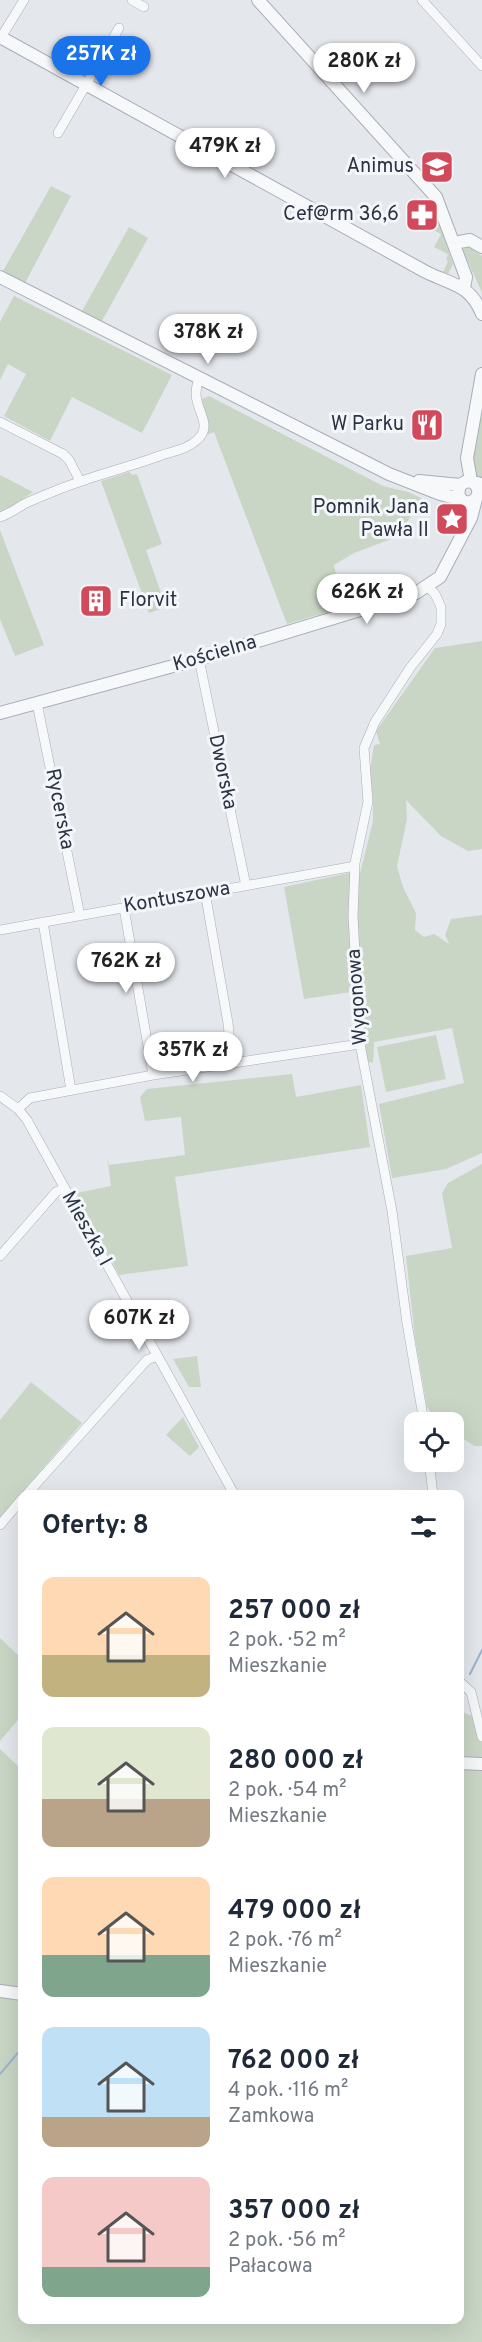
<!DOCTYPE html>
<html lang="pl">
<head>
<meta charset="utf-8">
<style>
  :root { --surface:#fff; --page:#f2f2f3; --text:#1f2937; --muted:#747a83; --accent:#1a73e8 }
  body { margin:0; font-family:Overpass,sans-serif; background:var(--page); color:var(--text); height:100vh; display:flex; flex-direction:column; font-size:22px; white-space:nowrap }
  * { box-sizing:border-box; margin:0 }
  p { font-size:20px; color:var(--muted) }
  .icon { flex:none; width:33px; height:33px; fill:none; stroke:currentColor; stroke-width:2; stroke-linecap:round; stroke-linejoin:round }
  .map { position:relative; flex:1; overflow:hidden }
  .panel { position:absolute; left:18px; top:1490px; width:446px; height:834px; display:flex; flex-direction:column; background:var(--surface); border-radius:12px; box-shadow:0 6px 24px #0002 }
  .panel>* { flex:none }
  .tools { position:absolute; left:404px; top:1412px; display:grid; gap:12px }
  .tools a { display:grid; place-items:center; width:60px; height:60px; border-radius:12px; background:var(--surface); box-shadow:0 6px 24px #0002; font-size:30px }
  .price { position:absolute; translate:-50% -51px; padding:0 14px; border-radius:21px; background:#fff; color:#222; font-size:20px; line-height:39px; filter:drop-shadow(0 2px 3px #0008) }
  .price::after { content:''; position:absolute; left:50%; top:36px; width:18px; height:14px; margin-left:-9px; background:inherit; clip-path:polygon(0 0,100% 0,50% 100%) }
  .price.on { background:var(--accent); color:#fff }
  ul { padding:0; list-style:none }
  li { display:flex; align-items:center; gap:18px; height:150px; padding:0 24px }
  li span { display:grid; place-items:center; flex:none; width:168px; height:120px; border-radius:12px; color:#555 }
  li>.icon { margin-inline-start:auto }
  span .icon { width:72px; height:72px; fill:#fffc; stroke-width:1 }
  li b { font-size:26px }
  h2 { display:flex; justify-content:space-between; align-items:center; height:72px; padding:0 24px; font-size:26px }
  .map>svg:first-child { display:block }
  .green { fill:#c9d6c5 }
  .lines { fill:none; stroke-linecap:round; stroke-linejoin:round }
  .stream { stroke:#9fb4cc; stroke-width:2 }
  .minor-casing { stroke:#a9aeb7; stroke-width:10 }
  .tertiary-casing { stroke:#a9aeb7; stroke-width:14 }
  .minor { stroke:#f7f8fa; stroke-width:9 }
  .tertiary { stroke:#f7f8fa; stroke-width:12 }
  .labels { text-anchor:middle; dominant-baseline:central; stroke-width:6; stroke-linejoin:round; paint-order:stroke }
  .poi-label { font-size:20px; fill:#2b3445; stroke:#f4f6f9; text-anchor:end }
  .street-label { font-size:20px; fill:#2b3445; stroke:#f4f6f9 }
</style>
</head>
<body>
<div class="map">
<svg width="482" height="2342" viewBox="0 0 482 2342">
  <rect width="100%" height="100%" fill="#e4e7ec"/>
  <path class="green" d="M 51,186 L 71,196 L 25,283 L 3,271 Z
    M 432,216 L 437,218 L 453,264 L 448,274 L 443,272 L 448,261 L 446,260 L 448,254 L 434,247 L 441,234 L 426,226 Z
    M 129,227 L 148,238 L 102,321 L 82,311 Z
    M 467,245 L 482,256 L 482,293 L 463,250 Z
    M 14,296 L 172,375 L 142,433 L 72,397 L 50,441 L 4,416 L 26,374 L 8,364 L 0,380 L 0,322 Z
    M 209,396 L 383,486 L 408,492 L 421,498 L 399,536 L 354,553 L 334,565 L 341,596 L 349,606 L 287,624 L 214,432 L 207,435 L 209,428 L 202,399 Z
    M 482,405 L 482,480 L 478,480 L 471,466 Z
    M 129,472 L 133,475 L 137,474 L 162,544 L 146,550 L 166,607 L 149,613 L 101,481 Z
    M 0,475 L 33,492 L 8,510 L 0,513 Z
    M 0,530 L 44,645 L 15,656 L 0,619 Z
    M 482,641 L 482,849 L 468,851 L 441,836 L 406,800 L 407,819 L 397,866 L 403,887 L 416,913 L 415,930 L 424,937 L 434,934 L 449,944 L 445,935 L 451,919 L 482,915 L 482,1153 L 446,1169 L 392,1178 L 379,1104 L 464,1083 L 452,1028 L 374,1042 L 373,1063 L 367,1061 L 364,1021 L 351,992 L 304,999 L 284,887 L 349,873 L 359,877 L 373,821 L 373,800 L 370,771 L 374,745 L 380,744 L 376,731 L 435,648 Z
    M 436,1035 L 446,1079 L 386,1092 L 377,1047 Z
    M 292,1074 L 296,1097 L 361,1085 L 370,1147 L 175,1177 L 188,1266 L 119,1275 L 76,1193 L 111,1186 L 107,1157 L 109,1165 L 185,1155 L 181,1117 L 145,1121 L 140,1097 L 147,1089 Z
    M 482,1164 L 482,1446 L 475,1446 L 453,1433 L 453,1422 L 438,1422 L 427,1407 L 415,1338 L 406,1256 L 452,1248 L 442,1193 L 448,1183 Z
    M 197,1356 L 201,1387 L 189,1387 L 173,1359 Z
    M 31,1382 L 82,1423 L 0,1518 L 0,1420 Z
    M 183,1417 L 199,1447 L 190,1456 L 166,1435 Z
    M 0,1638 L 22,1659 L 22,1715 L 0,1741 Z
    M 460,1693 L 463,1712 L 482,1721 L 482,2342 L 0,2342 L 0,1749 L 22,1770 L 22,2319 L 459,2319 Z"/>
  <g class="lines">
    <path class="stream" d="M 470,1674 L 482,1650
      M 459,1695 L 460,1693
      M 0,2074 L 22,2048"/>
    <defs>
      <path id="minor" d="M 132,0 L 144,7
        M 422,0 L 482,66
        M 0,39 L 24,0
        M 58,133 L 119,28
        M 0,422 L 63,454 L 69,460 L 80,481
        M 0,517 C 9,514 16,509 24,504 C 42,496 61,488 79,482 C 107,472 135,465 162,455 C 176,451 194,447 202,434 C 211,418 187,402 200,378
        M 199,659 L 246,886
        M 37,703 L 80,916
        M 205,892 L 228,1023 L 232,1064
        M 124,908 L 153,1075
        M 43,922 L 71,1090
        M 0,930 L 355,866
        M 0,1096 L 18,1109 L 27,1120 L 234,1494
        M 18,1109 L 30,1098 L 153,1075 L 360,1044
        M 0,1256 L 56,1192 L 64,1188
        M 424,1422 L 407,1323 L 392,1211 L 360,1044 L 353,916 L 355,863 L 368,802 L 364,748 L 375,722 L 410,668 L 437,634 L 441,624 L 441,607 L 435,594 L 428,587
        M 429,1461 L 433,1494
        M 27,1494 L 147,1360 L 157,1356
        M 0,1525 L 22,1499
        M 459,1681 L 471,1692 L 482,1737"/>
      <path id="tertiary" d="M 258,0 L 436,197 L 466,277 L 464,288
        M 0,37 L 426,272 C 452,285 470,284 482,314
        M 454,243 L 470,240 L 482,247
        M 0,277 L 389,474 L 440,494 L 460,499
        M 419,481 L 460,485
        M 471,481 L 467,458 L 482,374
        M 475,483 L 479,491 L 476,499 L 469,503 L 462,501 L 458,494 L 460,485 L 467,481 L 482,484
        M 0,713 L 199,659 L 416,593 L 440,577 L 471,518 L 476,499
        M 459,1763 L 482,1764
        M 0,1991 L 22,1994"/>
    </defs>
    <use href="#minor" class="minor-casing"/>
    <use href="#tertiary" class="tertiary-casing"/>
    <use href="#minor" class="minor"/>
    <use href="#tertiary" class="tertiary"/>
  </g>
  <defs>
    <symbol id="school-square" viewBox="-11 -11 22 22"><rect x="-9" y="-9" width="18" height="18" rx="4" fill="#d1495b" stroke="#f4f6f9"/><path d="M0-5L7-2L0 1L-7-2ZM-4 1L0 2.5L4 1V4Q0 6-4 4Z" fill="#fff"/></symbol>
    <symbol id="pharmacy-square" viewBox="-11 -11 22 22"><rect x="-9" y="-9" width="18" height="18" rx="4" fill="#d1495b" stroke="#f4f6f9"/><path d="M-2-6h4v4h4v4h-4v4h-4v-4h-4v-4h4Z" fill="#fff"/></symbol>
    <symbol id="restaurant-square" viewBox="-11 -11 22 22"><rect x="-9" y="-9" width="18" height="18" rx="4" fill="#d1495b" stroke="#f4f6f9"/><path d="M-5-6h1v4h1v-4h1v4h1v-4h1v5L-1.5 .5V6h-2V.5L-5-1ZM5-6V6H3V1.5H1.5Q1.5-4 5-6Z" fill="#fff"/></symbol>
    <symbol id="sight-square" viewBox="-11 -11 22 22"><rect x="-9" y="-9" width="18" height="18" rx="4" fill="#d1495b" stroke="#f4f6f9"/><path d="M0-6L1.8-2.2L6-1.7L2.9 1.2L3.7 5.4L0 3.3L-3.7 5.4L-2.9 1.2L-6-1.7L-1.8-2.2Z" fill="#fff"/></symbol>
    <symbol id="building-square" viewBox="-11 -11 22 22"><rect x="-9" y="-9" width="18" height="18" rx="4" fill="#d1495b" stroke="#f4f6f9"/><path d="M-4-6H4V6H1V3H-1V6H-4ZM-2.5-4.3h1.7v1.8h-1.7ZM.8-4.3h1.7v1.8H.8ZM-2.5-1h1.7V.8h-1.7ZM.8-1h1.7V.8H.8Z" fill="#fff"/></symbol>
  </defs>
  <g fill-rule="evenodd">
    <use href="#school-square" x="418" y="148" width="38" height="38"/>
    <use href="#pharmacy-square" x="403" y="196" width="38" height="38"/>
    <use href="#restaurant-square" x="408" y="406" width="38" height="38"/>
    <use href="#sight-square" x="433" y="500" width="38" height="38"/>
    <use href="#building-square" x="77" y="582" width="38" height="38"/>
  </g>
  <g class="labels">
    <g class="poi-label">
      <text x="414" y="167">Animus</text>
      <text x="399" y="215">Cef@rm 36,6</text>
      <text x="404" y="425">W Parku</text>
      <text x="429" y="508">Pomnik Jana<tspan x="429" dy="23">Pawła II</tspan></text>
      <text x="119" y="601" text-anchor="start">Florvit</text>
    </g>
    <g class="street-label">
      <text transform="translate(215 654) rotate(-16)">Kościelna</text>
      <text transform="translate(222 772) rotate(78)">Dworska</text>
      <text transform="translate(59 809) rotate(79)">Rycerska</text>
      <text transform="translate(177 898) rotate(-10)">Kontuszowa</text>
      <text transform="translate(358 997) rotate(-94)">Wygonowa</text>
      <text transform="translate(86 1229) rotate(61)">Mieszka I</text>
    </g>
  </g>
</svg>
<div class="tools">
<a><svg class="icon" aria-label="locate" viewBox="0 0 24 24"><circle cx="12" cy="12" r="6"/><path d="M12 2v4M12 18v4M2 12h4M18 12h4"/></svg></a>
</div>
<b class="price on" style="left:101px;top:87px">257K zł</b>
<b class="price" style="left:364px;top:94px">280K zł</b>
<b class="price" style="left:225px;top:179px">479K zł</b>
<b class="price" style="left:208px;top:365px">378K zł</b>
<b class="price" style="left:367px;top:625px">626K zł</b>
<b class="price" style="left:126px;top:994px">762K zł</b>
<b class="price" style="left:193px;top:1083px">357K zł</b>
<b class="price" style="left:139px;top:1351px">607K zł</b>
<section class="panel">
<h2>Oferty: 8<svg class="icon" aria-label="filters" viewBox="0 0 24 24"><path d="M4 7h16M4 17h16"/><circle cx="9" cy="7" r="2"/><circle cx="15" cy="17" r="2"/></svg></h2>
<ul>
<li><span style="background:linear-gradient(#ffd9b3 65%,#c2b280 0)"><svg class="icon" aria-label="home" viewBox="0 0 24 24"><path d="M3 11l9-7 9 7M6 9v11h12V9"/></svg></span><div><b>257 000 zł</b><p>2 pok. · 52 m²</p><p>Mieszkanie</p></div></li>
<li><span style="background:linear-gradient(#dfe7d0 60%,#b9a48a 0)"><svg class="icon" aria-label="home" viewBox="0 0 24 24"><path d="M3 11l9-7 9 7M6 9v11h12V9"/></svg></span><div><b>280 000 zł</b><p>2 pok. · 54 m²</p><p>Mieszkanie</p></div></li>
<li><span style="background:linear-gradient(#ffd9b3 65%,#7fa58c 0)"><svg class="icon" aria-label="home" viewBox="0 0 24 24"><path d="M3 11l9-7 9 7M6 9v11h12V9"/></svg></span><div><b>479 000 zł</b><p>2 pok. · 76 m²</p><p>Mieszkanie</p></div></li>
<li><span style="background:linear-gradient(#bfe0f5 75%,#b9a48a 0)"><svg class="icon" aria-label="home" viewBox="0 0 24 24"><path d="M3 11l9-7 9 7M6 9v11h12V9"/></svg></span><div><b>762 000 zł</b><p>4 pok. · 116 m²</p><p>Zamkowa</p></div></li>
<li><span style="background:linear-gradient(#f6c9c9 75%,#7fa58c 0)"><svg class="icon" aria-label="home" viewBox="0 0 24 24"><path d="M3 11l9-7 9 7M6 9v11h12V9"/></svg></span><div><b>357 000 zł</b><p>2 pok. · 56 m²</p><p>Pałacowa</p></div></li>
</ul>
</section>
</div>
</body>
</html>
